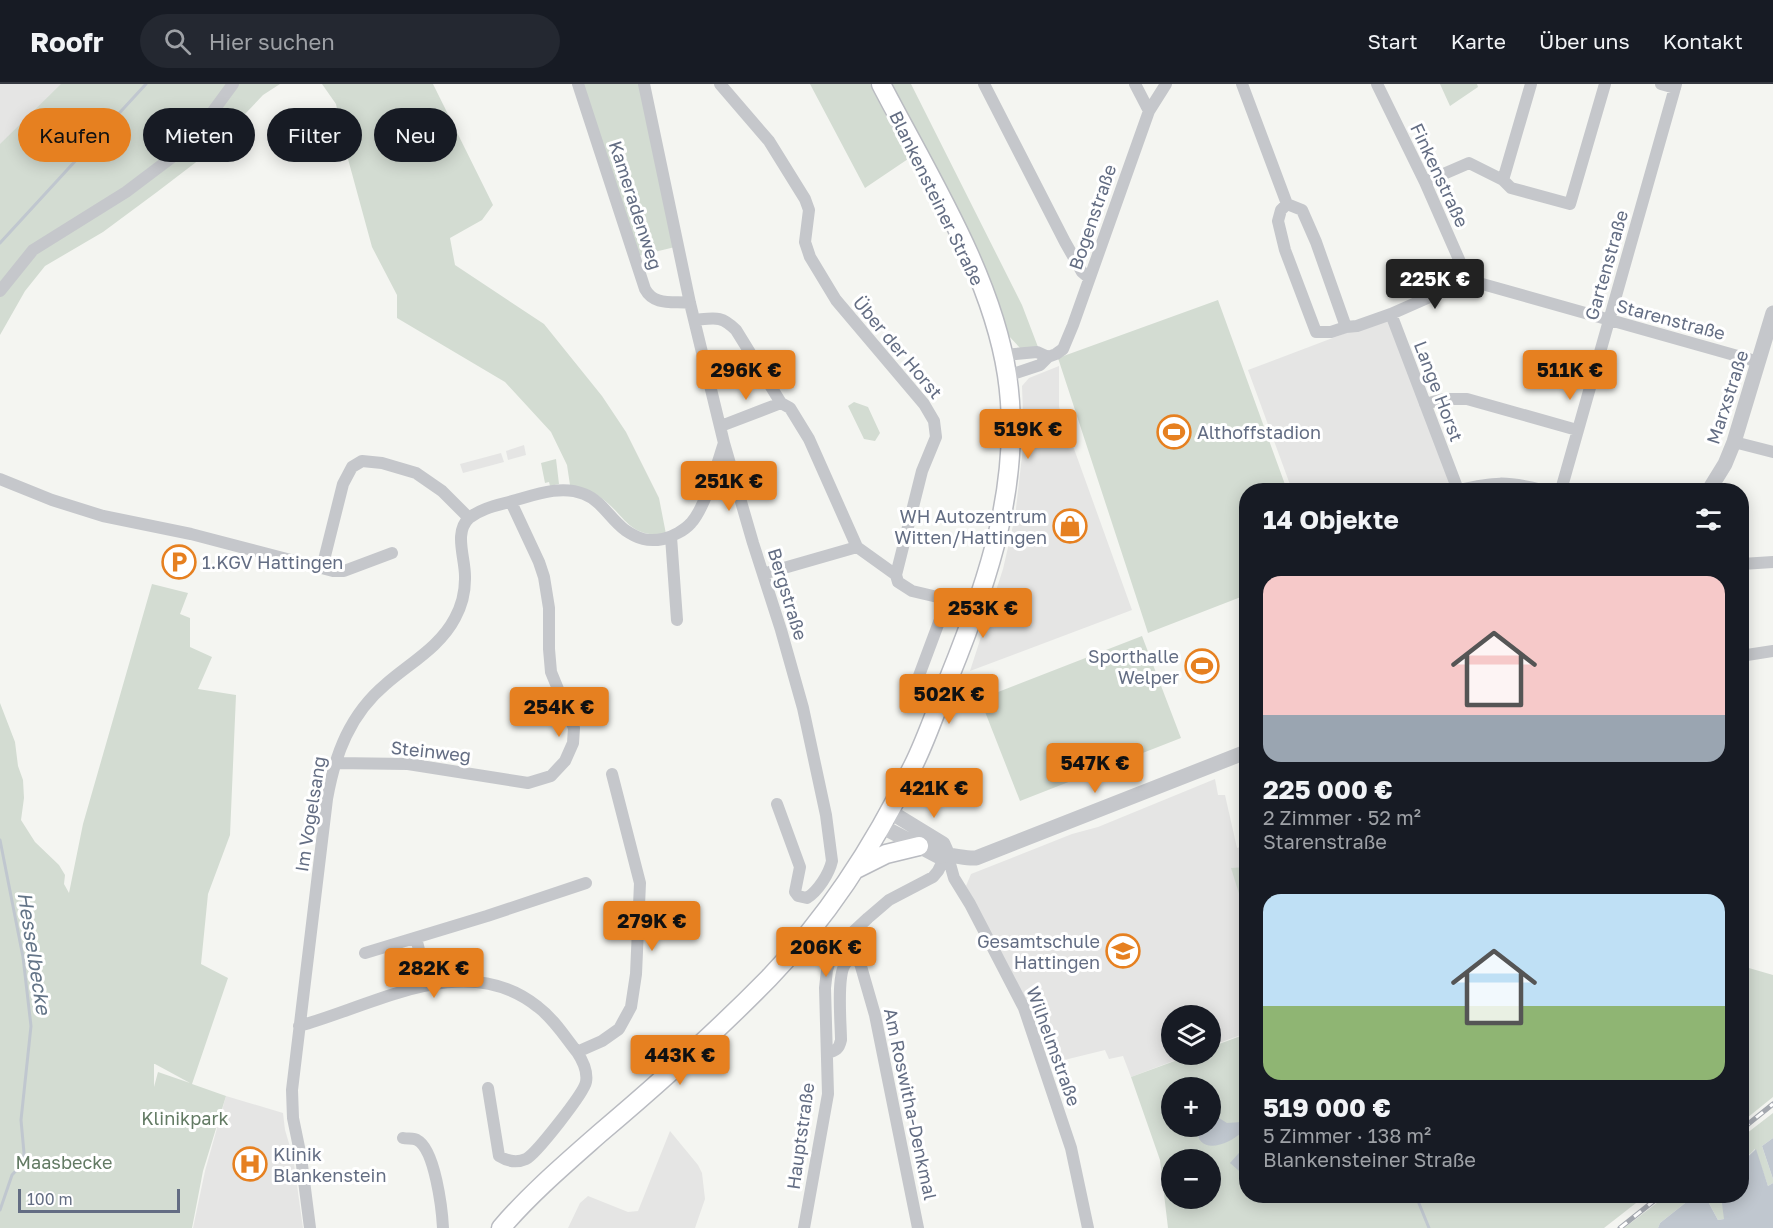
<!DOCTYPE html>
<html lang="de">
<head>
<meta charset="utf-8">
<style>
  :root { --surface:#171b24; --page:#242831; --text:#f1f3f6; --muted:#9ea1a6; --line:#363941; --accent:#e68020 }
  body { margin:0; font-family:"Golos Text",sans-serif; background:var(--page); color:var(--text); height:100vh; display:flex; flex-direction:column; font-size:22px; white-space:nowrap }
  * { box-sizing:border-box; margin:0 }
  p { font-size:20px; color:var(--muted) }
  .icon { flex:none; width:33px; height:33px; fill:none; stroke:currentColor; stroke-width:2; stroke-linecap:round; stroke-linejoin:round }
  .map { position:relative; flex:1; overflow:hidden }
  .panel { position:absolute; left:1239px; top:399px; width:510px; height:720px; display:flex; flex-direction:column; background:var(--surface); border-radius:24px; box-shadow:0 3px 15px #0003 }
  .panel>* { flex:none }
  .guide { position:absolute; left:18px; top:24px; width:570px; height:54px; display:flex; gap:12px }
  .controls { position:absolute; left:1161px; top:921px; display:grid; gap:12px }
  .controls a { display:grid; place-items:center; width:60px; height:60px; border-radius:50%; background:var(--surface); box-shadow:0 3px 15px #0003; font-size:30px }
  .scale { position:absolute; left:18px; bottom:15px; width:162px; box-sizing:border-box; padding-left:6px; border:3px solid #636d83; border-top:0; font-size:16px; line-height:21px; white-space:nowrap; color:#636d83; -webkit-text-stroke:4px #fff; paint-order:stroke }
  .price { position:absolute; translate:-50% -51px; padding:0 14px; border-radius:6px; background:var(--accent); color:#111; font-size:20px; line-height:39px; filter:drop-shadow(0 2px 3px #0008) }
  .price::after { content:''; position:absolute; left:50%; top:36px; width:18px; height:14px; margin-left:-9px; background:inherit; clip-path:polygon(0 0,100% 0,50% 100%) }
  .price.current { background:#222; color:#fff }
  ul { padding:0; list-style:none }
  li { display:grid; align-content:center; gap:12px; height:318px; padding:0 24px }
  li span { display:grid; place-items:center; height:186px; border-radius:18px; color:#555 }
  li>.icon { margin-inline-start:auto }
  span .icon { width:108px; height:108px; fill:#fffc; stroke-width:1 }
  li b { font-size:26px }
  h2 { display:flex; justify-content:space-between; align-items:center; height:72px; padding:0 24px; font-size:26px }
  .pill { padding:0 21px; border-radius:27px; background:var(--surface); box-shadow:0 3px 15px #0003; font-size:21px; line-height:54px }
  .pill.current { background:var(--accent); color:#111 }
  header { display:flex; align-items:center; gap:36px; box-sizing:border-box; height:84px; padding:0 30px; background:var(--surface); border-bottom:2px solid var(--line) }
  header strong { font-size:28px }
  nav { display:flex; gap:33px; margin-inline-start:auto; font-size:21px }
  .search { width:420px; height:54px; background:var(--page); display:flex; align-items:center; gap:15px; box-sizing:border-box; padding:0 21px; border-radius:33px; color:var(--muted); font-size:22px }
  .map>svg:first-child { display:block }
  .built { fill:#e5e5e4 }
  .green { fill:#d3dcd2; fill-rule:evenodd }
  .water { fill:#c0c7cf }
  .lines { fill:none; stroke-linecap:round; stroke-linejoin:round }
  .stream { stroke:#c0c7cf; stroke-width:3 }
  .secondary-casing { stroke:#b9bbc1; stroke-width:21 }
  .minor { stroke:#c5c7cb; stroke-width:12 }
  .tertiary { stroke:#c5c7cb; stroke-width:15 }
  .secondary { stroke:#fff; stroke-width:18 }
  .rail-casing { stroke:#a4a8af; stroke-width:5 }
  .rail { stroke:#fff; stroke-width:3; stroke-dasharray:9; stroke-linecap:butt }
  .labels { text-anchor:middle; dominant-baseline:central; stroke-width:6; stroke-linejoin:round; paint-order:stroke }
  .street-label { font-size:18px; fill:#636d83; stroke:#fff }
  .poi-label { font-size:18px; fill:#636d83; stroke:#fff; text-anchor:start }
  .park-label { font-size:18px; fill:#627a63; stroke:#fff }
  .water-label { font-size:20px; font-style:italic; fill:#637487; stroke:#fff }
</style>
</head>
<body>
<header>
<strong>Roofr</strong>
<div class="search"><svg class="icon" aria-label="search" viewBox="0 0 24 24"><circle cx="10" cy="10" r="6"/><path d="M15 15l6 6"/></svg>Hier suchen</div>
<nav><a>Start</a><a>Karte</a><a>Über uns</a><a>Kontakt</a></nav>
</header>
<div class="map">
<svg width="1773" height="1144" viewBox="0 0 1773 1144">
  <rect width="100%" height="100%" fill="#f4f5f1"/>
  <path class="built" d="M 0,0 L 73,0 L 0,61 Z
    M 1388,233 L 1452,406 L 1292,406 L 1248,286 Z
    M 1059,282 L 1059,323 L 1132,526 L 970,587 L 1003,485 L 1015,433 L 1024,355 L 1022,302 L 1029,294 Z
    M 524,361 L 526,371 L 508,376 L 506,367 Z
    M 501,369 L 504,378 L 463,389 L 460,380 Z
    M 1215,695 L 1218,711 L 1225,711 L 1237,764 L 1246,761 L 1246,949 L 1211,962 L 1210,932 L 1172,932 L 1172,970 L 1189,971 L 1131,993 L 1123,972 L 1109,975 L 1105,966 L 1052,979 L 1035,934 L 966,802 L 971,790 L 1072,750 L 1098,743 Z
    M 226,1012 L 283,1029 L 285,1046 L 293,1073 L 303,1144 L 193,1144 L 205,1087 Z
    M 670,1047 L 698,1081 L 702,1089 L 705,1115 L 695,1144 L 568,1144 L 580,1119 L 588,1112 L 628,1128 L 638,1127 Z"/>
  <path class="green" d="M 61,0 L 280,0 L 263,11 L 208,69 L 157,108 L 103,148 L 45,182 L 25,207 L 0,251 L 0,60 Z
    M 322,0 L 433,0 L 493,121 L 482,136 L 450,154 L 455,181 L 544,240 L 602,312 L 626,348 L 659,414 L 666,450 C 627,454 626,431 600,413 C 590,406 581,404 570,401 L 567,381 L 551,348 L 505,298 L 397,234 L 397,211 L 372,163 L 345,64 L 336,20 Z
    M 582,0 L 641,0 L 675,163 L 638,172 Z
    M 810,0 L 870,0 L 908,75 L 865,104 Z
    M 890,0 L 911,0 L 1022,221 L 1038,263 L 1020,264 L 1007,250 Z
    M 1440,0 L 1477,0 L 1478,3 L 1450,22 Z
    M 1218,216 L 1287,406 L 1246,406 L 1246,511 L 1148,549 L 1058,274 Z
    M 854,318 L 868,323 L 880,349 L 875,357 L 864,355 L 848,322 Z
    M 556,375 L 559,400 L 550,402 L 549,398 L 545,399 L 541,379 Z
    M 152,500 L 188,509 L 180,530 L 190,534 L 190,563 L 212,573 L 198,605 L 236,611 L 230,751 L 208,810 L 201,880 L 228,894 L 192,1000 L 226,1012 L 203,1087 L 192,1144 L 0,1144 L 0,619 L 15,658 L 18,682 L 23,696 L 24,714 L 21,736 L 35,758 L 59,781 L 65,791 L 64,800 L 69,809 L 83,740 ZM 154,980 L 155,980 L 190,999 L 158,988 L 154,1003 Z
    M 1142,552 L 1181,654 L 1020,717 L 980,615 Z
    M 1246,783 L 1246,832 L 1231,784 Z
    M 1742,882 L 1773,891 L 1773,1013 L 1742,1038 Z
    M 1246,950 L 1246,1112 L 1645,1112 L 1604,1144 L 1168,1144 L 1160,1076 L 1131,993 L 1191,971 L 1210,970 L 1211,963 ZM 1172,1004 L 1210,1004 L 1210,1042 L 1172,1042 ZM 1172,1076 L 1210,1076 L 1210,1114 L 1172,1114 Z
    M 1773,1029 L 1773,1054 L 1762,1062 L 1773,1095 L 1773,1099 L 1768,1102 L 1755,1065 L 1742,1078 L 1742,1053 Z
    M 1666,1112 L 1694,1112 L 1660,1139 L 1658,1144 L 1624,1144 Z
    M 1705,1112 L 1721,1112 L 1725,1135 L 1718,1136 Z"/>
  <path class="water" d="M 1211,1029 L 1227,1039 L 1241,1038 L 1242,1048 C 1229,1061 1196,1073 1197,1043 L 1210,1042 Z
    M 1773,1054 L 1773,1095 L 1762,1062 Z
    M 1246,1061 L 1246,1093 L 1230,1079 Z
    M 1756,1065 L 1768,1102 L 1773,1099 L 1773,1144 L 1658,1144 L 1660,1139 L 1694,1112 L 1705,1112 L 1718,1136 L 1724,1135 L 1721,1112 L 1742,1112 L 1742,1078 Z"/>
  <g class="lines">
    <path class="stream" d="M 0,159 L 146,0
      M 0,756 L 23,873 L 31,942 L 21,1036 L 24,1069 L 23,1079 L 12,1091 L 0,1126
      M 1416,1112 L 1429,1144"/>
    <defs>
      <path id="secondary" d="M 856,785 L 886,770 L 919,762
        M 501,1144 C 530,1110 565,1080 599,1050 C 657,1001 715,949 769,894 C 829,832 875,760 913,682 C 927,654 937,623 949,594 C 988,498 1023,396 1007,291 C 992,191 927,89 881,0"/>
    </defs>
    <use href="#secondary" class="secondary-casing"/>
    <path class="minor" d="M 578,0 L 645,205 C 654,222 673,217 690,219
      M 644,0 L 690,219 L 724,359 L 753,459 L 781,546 L 803,624 L 826,731 L 832,777 C 829,790 818,807 807,814 L 798,812 L 795,808 L 800,783 L 777,720
      M 720,0 L 769,57 L 805,115 L 809,126 L 805,158 L 810,173 L 836,216 L 924,320 L 934,337 L 936,353 L 922,387 L 896,491 L 898,498 L 912,507 L 976,522
      M 984,0 L 1065,158 L 1082,188 L 1089,194
      M 1135,0 L 1149,27
      M 1242,0 L 1287,120
      M 1377,0 L 1425,98 L 1468,196 L 1759,278
      M 1661,0 L 1675,4
      M 1503,96 L 1511,104 L 1570,120 L 1605,0
      M 1425,98 L 1469,79 L 1503,96 L 1531,0
      M 0,207 L 33,166 L 126,108 L 171,74 L 200,45 L 233,0
      M 1391,230 L 1458,406
      M 694,236 C 715,234 721,231 736,246 L 781,319 L 790,324 L 809,355 L 857,463 L 896,491
      M 1346,243 L 1331,248 L 1316,248 L 1285,166 L 1278,137 L 1281,126 L 1287,120 L 1302,126 L 1316,158 L 1346,243 L 1357,242 L 1391,230 L 1468,196
      M 1003,271 L 1037,268 L 1048,273
      M 1007,292 L 1040,281 L 1048,273 L 1056,270 L 1063,265 L 1073,241 L 1149,27 L 1166,0
      M 1425,320 L 1444,315 L 1467,315 L 1577,346
      M 721,342 L 781,319
      M 1734,358 L 1773,368
      M 0,395 L 52,416 L 103,432 L 191,450 L 333,487 L 344,487 L 392,469
      M 1459,406 C 1494,398 1506,397 1542,406
      M 1561,406 L 1676,0
      M 469,434 C 483,423 500,421 516,416 C 537,410 562,401 584,410 C 602,417 610,435 625,446 C 638,455 648,458 663,455 C 672,453 685,446 691,439 C 705,424 717,380 724,359
      M 671,453 L 677,536
      M 1742,480 L 1773,478
      M 763,490 L 857,463
      M 1747,571 L 1773,567
      M 941,613 L 914,605 L 948,514
      M 335,679 L 408,680 L 528,699 L 551,692 L 565,677 L 573,659 L 574,644 L 551,588 L 549,565 L 549,524 L 544,493 L 539,478 L 511,418
      M 947,769 L 954,794 L 970,820 L 1024,924 L 1071,1064 L 1088,1144
      M 416,854 L 428,901
      M 365,869 L 487,832 L 586,799
      M 299,942 C 375,921 467,865 538,923 C 554,935 565,953 577,968 L 602,957 L 619,945 L 631,923 L 636,890 L 640,799 L 612,690
      M 827,969 C 836,967 839,965 841,956 C 841,940 836,890 846,879 C 849,875 850,876 855,875 L 860,879 L 875,931 L 918,1144
      M 488,1004 L 499,1072 C 507,1077 517,1079 526,1075 C 536,1070 584,1009 586,998 C 588,987 583,977 577,968
      M 403,1054 C 407,1055 414,1054 417,1056 C 435,1065 442,1125 443,1144
      M 310,1144 L 301,1073 L 293,1034 L 292,1006 L 327,715 C 335,670 350,630 386,600 C 410,579 440,563 455,534 C 461,523 465,508 465,495 C 466,475 453,449 469,434 L 442,407 L 416,389 L 382,379 L 362,377 L 352,383 L 343,400 L 322,484
      M 804,1144 L 828,1010 L 825,904 L 827,886 L 830,877 L 839,861 L 868,834 L 889,816 L 933,793 L 938,787 L 947,769"/>
    <path class="tertiary" d="M 1709,406 L 1725,380 L 1734,358 L 1773,229
      M 889,727 L 943,760 L 947,769
      M 881,742 L 938,772 C 951,769 963,775 976,774 L 1246,668"/>
    <use href="#secondary" class="secondary"/>
    <defs>
      <path id="rail" d="M 1742,1045 L 1773,1020
        M 1620,1144 L 1660,1112"/>
    </defs>
    <use href="#rail" class="rail-casing"/>
    <use href="#rail" class="rail"/>
  </g>
  <defs>
    <symbol id="stadium-ring" viewBox="-11 -11 22 22"><circle r="9.5" fill="#fff" stroke="#e68020" stroke-width="1.5"/><path d="M0-5a6.5 5 0 1 0 0 10a6.5 5 0 1 0 0-10ZM-3.5-1.8h7v3.6h-7Z" fill="#e68020"/></symbol>
    <symbol id="shop-ring" viewBox="-11 -11 22 22"><circle r="9.5" fill="#fff" stroke="#e68020" stroke-width="1.5"/><path d="M-5-2.5h2.3a2.7 3.5 0 0 1 5.4 0H5L5.5 6h-11ZM-1.5-2.5h3a1.5 2.3 0 0 0-3 0Z" fill="#e68020"/></symbol>
    <symbol id="parking-ring" viewBox="-11 -11 22 22"><circle r="9.5" fill="#fff" stroke="#e68020" stroke-width="1.5"/><path d="M-3.5-5.5H1a3.5 3.5 0 0 1 0 7H-1V5.5H-3.5ZM-1-3.4V-.6H.8a1.4 1.4 0 0 0 0-2.8Z" fill="#e68020"/></symbol>
    <symbol id="school-ring" viewBox="-11 -11 22 22"><circle r="9.5" fill="#fff" stroke="#e68020" stroke-width="1.5"/><path d="M0-5L7-2L0 1L-7-2ZM-4 1L0 2.5L4 1V4Q0 6-4 4Z" fill="#e68020"/></symbol>
    <symbol id="hospital-ring" viewBox="-11 -11 22 22"><circle r="9.5" fill="#fff" stroke="#e68020" stroke-width="1.5"/><path d="M-5-5h3v3.5h4V-5h3V5h-3V1.5h-4V5h-3Z" fill="#e68020"/></symbol>
  </defs>
  <g fill-rule="evenodd">
    <use href="#stadium-ring" x="1155" y="329" width="38" height="38"/>
    <use href="#shop-ring" x="1051" y="423" width="38" height="38"/>
    <use href="#parking-ring" x="160" y="459" width="38" height="38"/>
    <use href="#stadium-ring" x="1183" y="563" width="38" height="38"/>
    <use href="#school-ring" x="1104" y="848" width="38" height="38"/>
    <use href="#hospital-ring" x="231" y="1061" width="38" height="38"/>
  </g>
  <g class="labels">
    <g class="street-label">
      <text transform="translate(1440 91) rotate(65)">Finkenstraße</text>
      <text transform="translate(937 114) rotate(64)">Blankensteiner Straße</text>
      <text transform="translate(636 121) rotate(72)">Kameradenweg</text>
      <text transform="translate(1092 133) rotate(-71)">Bogenstraße</text>
      <text transform="translate(1606 181) rotate(-74)">Gartenstraße</text>
      <text transform="translate(1671 235) rotate(15)">Starenstraße</text>
      <text transform="translate(898 263) rotate(50)">Über der Horst</text>
      <text transform="translate(1439 307) rotate(69)">Lange Horst</text>
      <text transform="translate(1727 313) rotate(-72)">Marxstraße</text>
      <text transform="translate(788 510) rotate(73)">Bergstraße</text>
      <text transform="translate(431 667) rotate(6)">Steinweg</text>
      <text transform="translate(310 730) rotate(-81)">Im Vogelsang</text>
      <text transform="translate(1054 962) rotate(70)">Wilhelmstraße</text>
      <text transform="translate(911 1020) rotate(78)">Am Roswitha-Denkmal</text>
      <text transform="translate(800 1052) rotate(-82)">Hauptstraße</text>
    </g>
    <g class="poi-label">
      <text x="1197" y="348">Althoffstadion</text>
      <text x="1047" y="432" text-anchor="end">WH Autozentrum<tspan x="1047" dy="21">Witten/Hattingen</tspan></text>
      <text x="202" y="478">1.KGV Hattingen</text>
      <text x="1179" y="572" text-anchor="end">Sporthalle<tspan x="1179" dy="21">Welper</tspan></text>
      <text x="1100" y="857" text-anchor="end">Gesamtschule<tspan x="1100" dy="21">Hattingen</tspan></text>
      <text x="273" y="1070">Klinik<tspan x="273" dy="21">Blankenstein</tspan></text>
    </g>
    <g class="park-label">
      <text x="185" y="1034">Klinikpark</text>
      <text x="64" y="1078">Maasbecke</text>
    </g>
    <g class="water-label">
      <text transform="translate(35 869) rotate(81)">Hesselbecke</text>
    </g>
  </g>
</svg>
<div class="controls">
<a><svg class="icon" aria-label="layers" viewBox="0 0 24 24"><path d="M12 4l9 5-9 5-9-5zM3 14l9 5 9-5"/></svg></a>
<a>+</a>
<a>−</a>
</div>
<div class="scale">100 m</div>
<b class="price current" style="left:1435px;top:226px">225K €</b>
<b class="price" style="left:746px;top:317px">296K €</b>
<b class="price" style="left:1570px;top:317px">511K €</b>
<b class="price" style="left:1028px;top:376px">519K €</b>
<b class="price" style="left:729px;top:428px">251K €</b>
<b class="price" style="left:983px;top:555px">253K €</b>
<b class="price" style="left:949px;top:641px">502K €</b>
<b class="price" style="left:559px;top:654px">254K €</b>
<b class="price" style="left:1095px;top:710px">547K €</b>
<b class="price" style="left:934px;top:735px">421K €</b>
<b class="price" style="left:652px;top:868px">279K €</b>
<b class="price" style="left:826px;top:894px">206K €</b>
<b class="price" style="left:434px;top:915px">282K €</b>
<b class="price" style="left:680px;top:1002px">443K €</b>
<div class="guide">
<a class="pill current">Kaufen</a>
<a class="pill">Mieten</a>
<a class="pill">Filter</a>
<a class="pill">Neu</a>
</div>
<section class="panel">
<h2>14 Objekte<svg class="icon" aria-label="filters" viewBox="0 0 24 24"><path d="M4 7h16M4 17h16"/><circle cx="9" cy="7" r="2"/><circle cx="15" cy="17" r="2"/></svg></h2>
<ul>
<li><span style="background:linear-gradient(#f6c9c9 75%,#9aa5b1 0)"><svg class="icon" aria-label="home" viewBox="0 0 24 24"><path d="M3 11l9-7 9 7M6 9v11h12V9"/></svg></span><div><b>225 000 €</b><p>2 Zimmer · 52 m²</p><p>Starenstraße</p></div></li>
<li><span style="background:linear-gradient(#bfe0f5 60%,#8fb573 0)"><svg class="icon" aria-label="home" viewBox="0 0 24 24"><path d="M3 11l9-7 9 7M6 9v11h12V9"/></svg></span><div><b>519 000 €</b><p>5 Zimmer · 138 m²</p><p>Blankensteiner Straße</p></div></li>
</ul>
</section>
</div>
</body>
</html>
